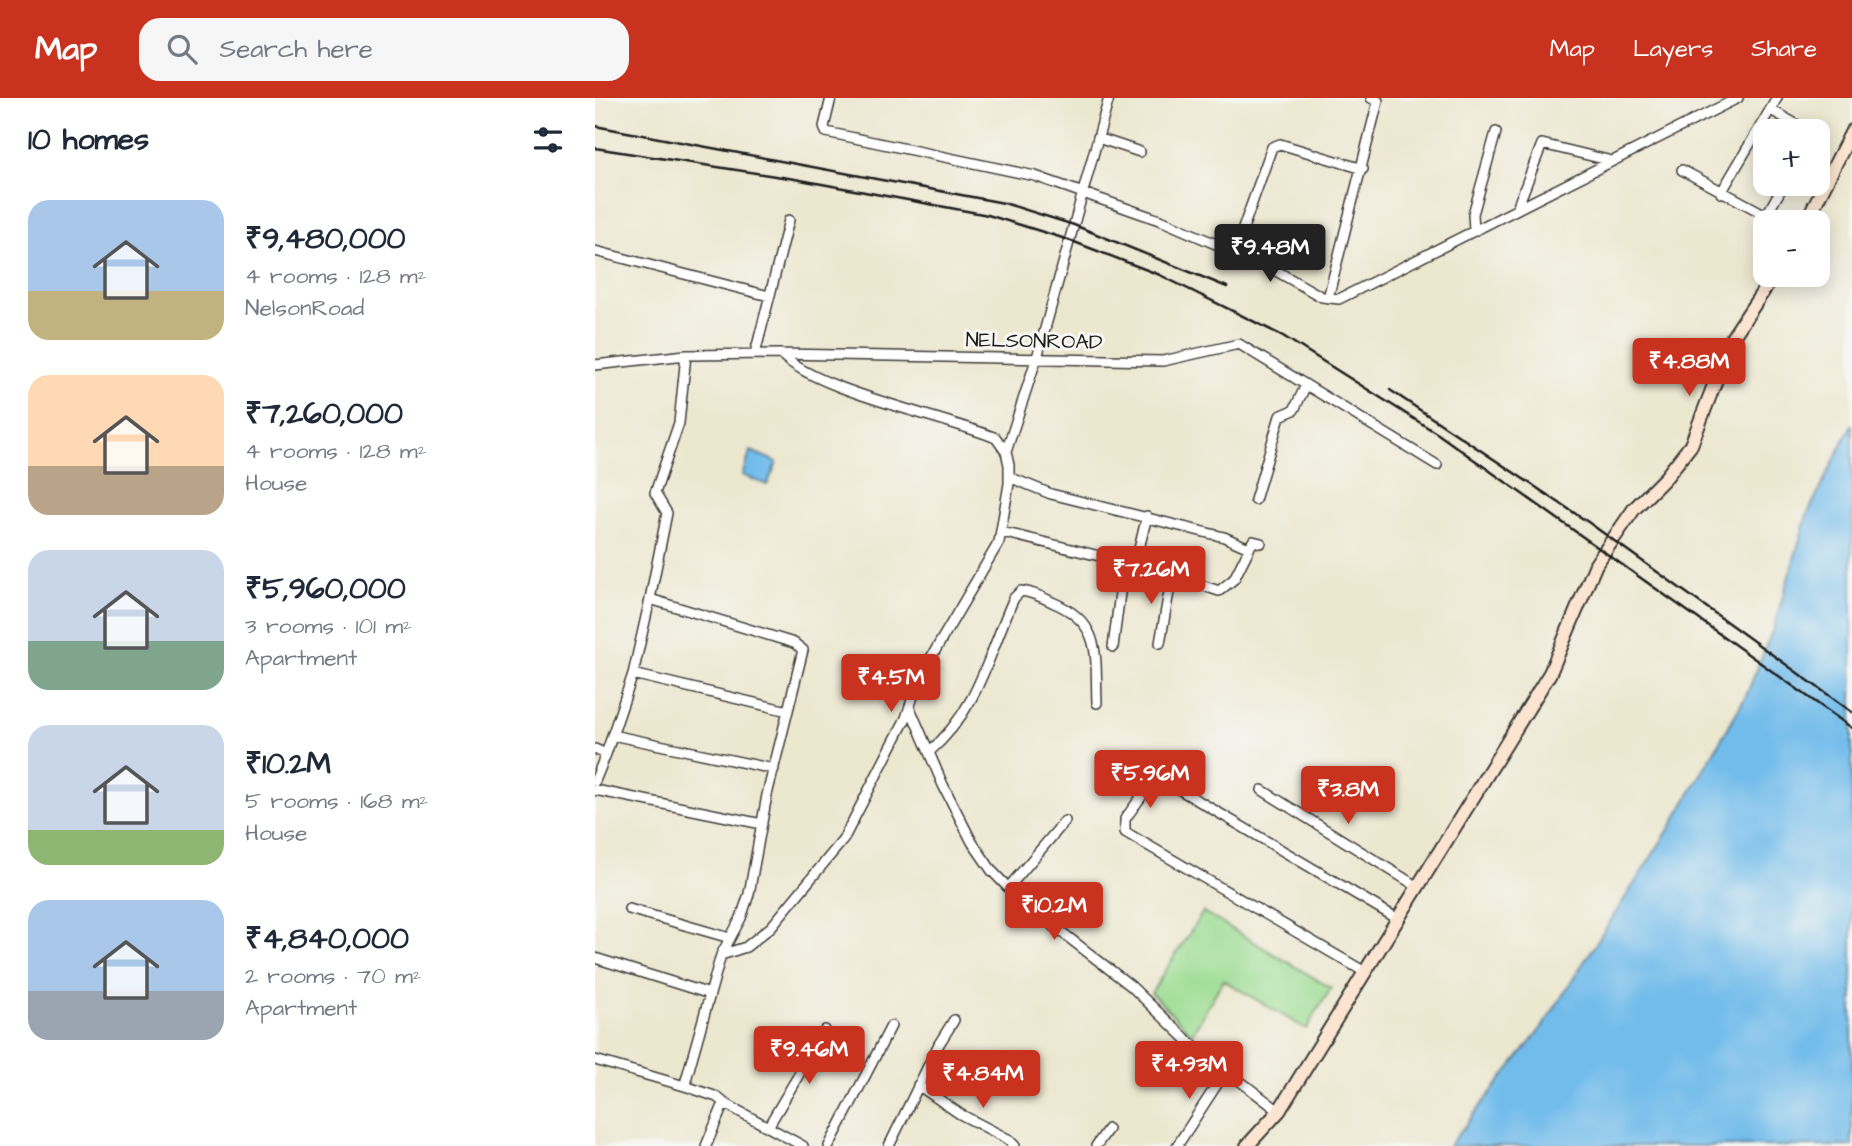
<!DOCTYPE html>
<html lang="en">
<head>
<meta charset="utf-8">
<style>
  :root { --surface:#fff; --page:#f6f6f7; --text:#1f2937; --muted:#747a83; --accent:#c8321e }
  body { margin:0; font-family:"Architects Daughter",sans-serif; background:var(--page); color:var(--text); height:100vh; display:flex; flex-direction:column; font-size:26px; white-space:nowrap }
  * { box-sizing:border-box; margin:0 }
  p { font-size:23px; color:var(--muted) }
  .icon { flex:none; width:38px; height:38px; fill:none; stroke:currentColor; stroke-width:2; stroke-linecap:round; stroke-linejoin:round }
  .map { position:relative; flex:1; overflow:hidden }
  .side { display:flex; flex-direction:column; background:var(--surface); width:595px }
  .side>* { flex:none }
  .controls { position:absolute; left:1158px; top:21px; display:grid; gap:14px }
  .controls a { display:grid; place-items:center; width:77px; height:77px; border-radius:14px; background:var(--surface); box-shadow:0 4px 18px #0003; font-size:35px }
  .price { position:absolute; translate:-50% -60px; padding:0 16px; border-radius:7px; background:var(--accent); color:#fff; font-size:23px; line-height:46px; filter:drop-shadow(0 2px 4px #0008) }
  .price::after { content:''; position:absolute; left:50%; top:42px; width:21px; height:16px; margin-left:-10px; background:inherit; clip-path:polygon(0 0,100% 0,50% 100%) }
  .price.active { background:#222; color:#fff }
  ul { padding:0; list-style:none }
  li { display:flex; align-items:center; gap:21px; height:175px; padding:0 28px }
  li span { display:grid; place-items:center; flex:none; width:196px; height:140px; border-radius:21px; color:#555 }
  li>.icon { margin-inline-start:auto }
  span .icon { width:84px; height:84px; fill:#fffc; stroke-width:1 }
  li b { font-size:30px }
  h2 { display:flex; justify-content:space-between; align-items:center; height:84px; padding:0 28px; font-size:30px }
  header { display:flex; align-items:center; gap:42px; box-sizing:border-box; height:98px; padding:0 35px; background:var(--accent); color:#fff }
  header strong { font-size:33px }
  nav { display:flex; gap:38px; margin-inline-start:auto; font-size:24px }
  .search { width:490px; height:63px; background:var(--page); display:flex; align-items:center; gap:18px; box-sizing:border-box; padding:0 24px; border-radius:21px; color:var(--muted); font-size:26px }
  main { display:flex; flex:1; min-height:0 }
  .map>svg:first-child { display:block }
  .green { fill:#9ddd93; stroke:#5c7c58; stroke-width:2 }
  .water { fill:#72bceb; stroke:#476c84; stroke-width:2 }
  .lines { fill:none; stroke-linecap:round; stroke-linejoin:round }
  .minor-casing { stroke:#3b3a37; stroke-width:12 }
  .secondary-casing { stroke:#3b3a37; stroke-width:16 }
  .minor { stroke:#fff; stroke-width:9 }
  .secondary { stroke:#fce5d0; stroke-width:12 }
  .rail { stroke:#1c1c1c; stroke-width:2.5 }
  .labels { text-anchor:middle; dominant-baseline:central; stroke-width:6; stroke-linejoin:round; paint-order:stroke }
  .street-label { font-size:21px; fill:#1c1c1c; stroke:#f6f6f2 }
</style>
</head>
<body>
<header>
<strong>Map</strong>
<div class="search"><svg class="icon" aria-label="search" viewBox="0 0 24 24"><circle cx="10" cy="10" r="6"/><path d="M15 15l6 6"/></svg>Search here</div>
<nav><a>Map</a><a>Layers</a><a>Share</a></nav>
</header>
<main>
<section class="side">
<h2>10 homes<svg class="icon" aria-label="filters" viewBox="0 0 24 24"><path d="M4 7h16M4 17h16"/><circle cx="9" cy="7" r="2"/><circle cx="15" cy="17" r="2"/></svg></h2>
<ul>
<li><span style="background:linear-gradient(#a9c7e8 65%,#c2b280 0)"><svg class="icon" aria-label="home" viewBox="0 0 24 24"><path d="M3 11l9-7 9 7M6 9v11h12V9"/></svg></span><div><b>₹9,480,000</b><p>4 rooms · 128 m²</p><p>NelsonRoad</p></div></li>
<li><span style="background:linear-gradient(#ffd9b3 65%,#b9a48a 0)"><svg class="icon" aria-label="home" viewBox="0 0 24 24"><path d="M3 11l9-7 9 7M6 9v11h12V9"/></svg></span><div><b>₹7,260,000</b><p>4 rooms · 128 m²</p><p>House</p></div></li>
<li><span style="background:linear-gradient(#c9d6e8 65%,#7fa58c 0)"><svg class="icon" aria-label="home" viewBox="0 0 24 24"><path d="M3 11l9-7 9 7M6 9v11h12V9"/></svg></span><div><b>₹5,960,000</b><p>3 rooms · 101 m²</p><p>Apartment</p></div></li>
<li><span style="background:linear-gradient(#c9d6e8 75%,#8fb573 0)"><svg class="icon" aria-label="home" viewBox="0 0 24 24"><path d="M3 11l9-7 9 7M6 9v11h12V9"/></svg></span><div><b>₹10.2M</b><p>5 rooms · 168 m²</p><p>House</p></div></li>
<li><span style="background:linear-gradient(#a9c7e8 65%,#9aa5b1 0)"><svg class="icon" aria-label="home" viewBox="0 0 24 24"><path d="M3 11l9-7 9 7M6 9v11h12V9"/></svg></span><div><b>₹4,840,000</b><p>2 rooms · 70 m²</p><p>Apartment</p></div></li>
</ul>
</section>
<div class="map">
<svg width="1257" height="1048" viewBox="0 0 1257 1048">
  <rect width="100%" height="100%" fill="#f6f6f2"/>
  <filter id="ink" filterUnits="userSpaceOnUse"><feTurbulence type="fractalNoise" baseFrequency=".0143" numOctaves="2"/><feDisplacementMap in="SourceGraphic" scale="14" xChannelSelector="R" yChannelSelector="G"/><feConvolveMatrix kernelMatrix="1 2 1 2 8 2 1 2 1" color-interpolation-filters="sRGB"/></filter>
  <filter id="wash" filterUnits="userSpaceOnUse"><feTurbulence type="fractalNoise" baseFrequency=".00686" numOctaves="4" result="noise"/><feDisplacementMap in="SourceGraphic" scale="28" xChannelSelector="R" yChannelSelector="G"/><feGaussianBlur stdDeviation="1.57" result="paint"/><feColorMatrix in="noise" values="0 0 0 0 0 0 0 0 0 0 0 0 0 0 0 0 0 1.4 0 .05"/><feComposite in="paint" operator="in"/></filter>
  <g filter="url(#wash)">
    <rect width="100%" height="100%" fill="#ece7cf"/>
    <path class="green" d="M 608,814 L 736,890 L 711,931 L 628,882 L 597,936 L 556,895 Z"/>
    <path class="water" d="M 1257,326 L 1257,1048 L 854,1048 L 948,928 L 1078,725 L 1151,598 L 1179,529 L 1212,417 Z
      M 156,353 L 182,364 L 172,387 L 147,377 Z"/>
  </g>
  <g filter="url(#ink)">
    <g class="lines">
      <defs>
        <path id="minor" d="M 236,0 L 229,29 L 231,34 L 440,78 L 570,124 L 676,170 L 727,199 L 744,201 L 1143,0
          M 1176,12 L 1213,33
          M 503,40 L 545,54
          M 1087,72 L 1171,117
          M 1126,95 L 1182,0
          M 922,110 L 947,46 L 1017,63
          M 1167,125 L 1189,86
          M 879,132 L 878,116 L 901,34
          M 0,153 L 174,198
          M 640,153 L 677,49 L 685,46 L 768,71
          M 733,200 L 783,3 L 776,0
          M 160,256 L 194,122
          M 0,267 L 91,257 L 186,256 L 568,263 L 644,246 L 842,367
          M 411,354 L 443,256 L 514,0
          M 414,379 L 456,396 L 629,439 L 654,450
          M 660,402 L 685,318 L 699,312 L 711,287
          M 407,434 L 561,472 L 624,493 L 639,481 L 658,443 L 666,445
          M 540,467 L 552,418
          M 55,501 L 72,415 L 60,395 L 84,325 L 91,257
          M 565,545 L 577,477
          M 518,549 L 529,464
          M 38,576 L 193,613
          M 315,610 L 348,687 L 377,744 L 397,773 L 424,801 L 536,888 L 595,945 L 684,1013
          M 17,637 L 179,671
          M 0,651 L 11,656 L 0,683
          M 334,654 C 384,611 393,557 419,500 L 426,493 C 437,494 447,499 457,504 C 508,525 500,557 502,605
          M 11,656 L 38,576 L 55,501 L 199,545 L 208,552 L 172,697 L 154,796 L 146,820 L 126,857
          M 0,692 L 167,726
          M 667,692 L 823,789
          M 413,790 L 470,723
          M 34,811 L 135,840
          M 0,860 L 115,896
          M 770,874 L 530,734 L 530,721 L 557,684 L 570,683 L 803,821
          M 0,962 L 93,989
          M 323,987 L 365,1016 L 413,1041 L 420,1048
          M 129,1005 L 208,1048
          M 173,1029 L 230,932
          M 111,1048 L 129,1005 L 122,999 L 93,989 L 91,982 L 126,857 L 151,849 L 176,829 L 248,742 L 311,620 L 324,580 L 404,444 L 414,386 L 414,367 L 411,354 L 401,340 C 348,318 221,293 186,256
          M 234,1048 L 296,928
          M 294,1048 L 344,946 L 359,922
          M 501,1048 L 513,1031
          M 582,1048 L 630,974"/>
        <path id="secondary" d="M 1211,124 L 1257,33
          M 652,1048 L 684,1013 L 955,575 L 1001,466 L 1039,411 L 1071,379 L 1096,347 L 1137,240 L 1179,177"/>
      </defs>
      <use href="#minor" class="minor-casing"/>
      <use href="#secondary" class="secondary-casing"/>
      <use href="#minor" class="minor"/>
      <use href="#secondary" class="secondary"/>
      <path class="rail" d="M 0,28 L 409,105 L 479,127 L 632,189
        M 0,50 L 200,81 L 393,117 L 474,142 L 565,177 L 688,238 L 843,336 L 1257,630
        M 795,292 L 993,424 L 1257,614"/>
    </g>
  </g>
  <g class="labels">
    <g class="street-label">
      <text transform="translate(439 243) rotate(1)">NELSONROAD</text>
    </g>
  </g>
</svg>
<div class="controls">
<a>+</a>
<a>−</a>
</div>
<b class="price active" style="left:675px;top:186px">₹9.48M</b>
<b class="price" style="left:1094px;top:300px">₹4.88M</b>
<b class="price" style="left:556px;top:508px">₹7.26M</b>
<b class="price" style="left:296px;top:616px">₹4.5M</b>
<b class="price" style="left:555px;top:712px">₹5.96M</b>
<b class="price" style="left:753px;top:728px">₹3.8M</b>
<b class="price" style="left:459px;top:844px">₹10.2M</b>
<b class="price" style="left:214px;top:988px">₹9.46M</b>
<b class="price" style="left:594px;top:1003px">₹4.93M</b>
<b class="price" style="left:388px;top:1012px">₹4.84M</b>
</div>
</main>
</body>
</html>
